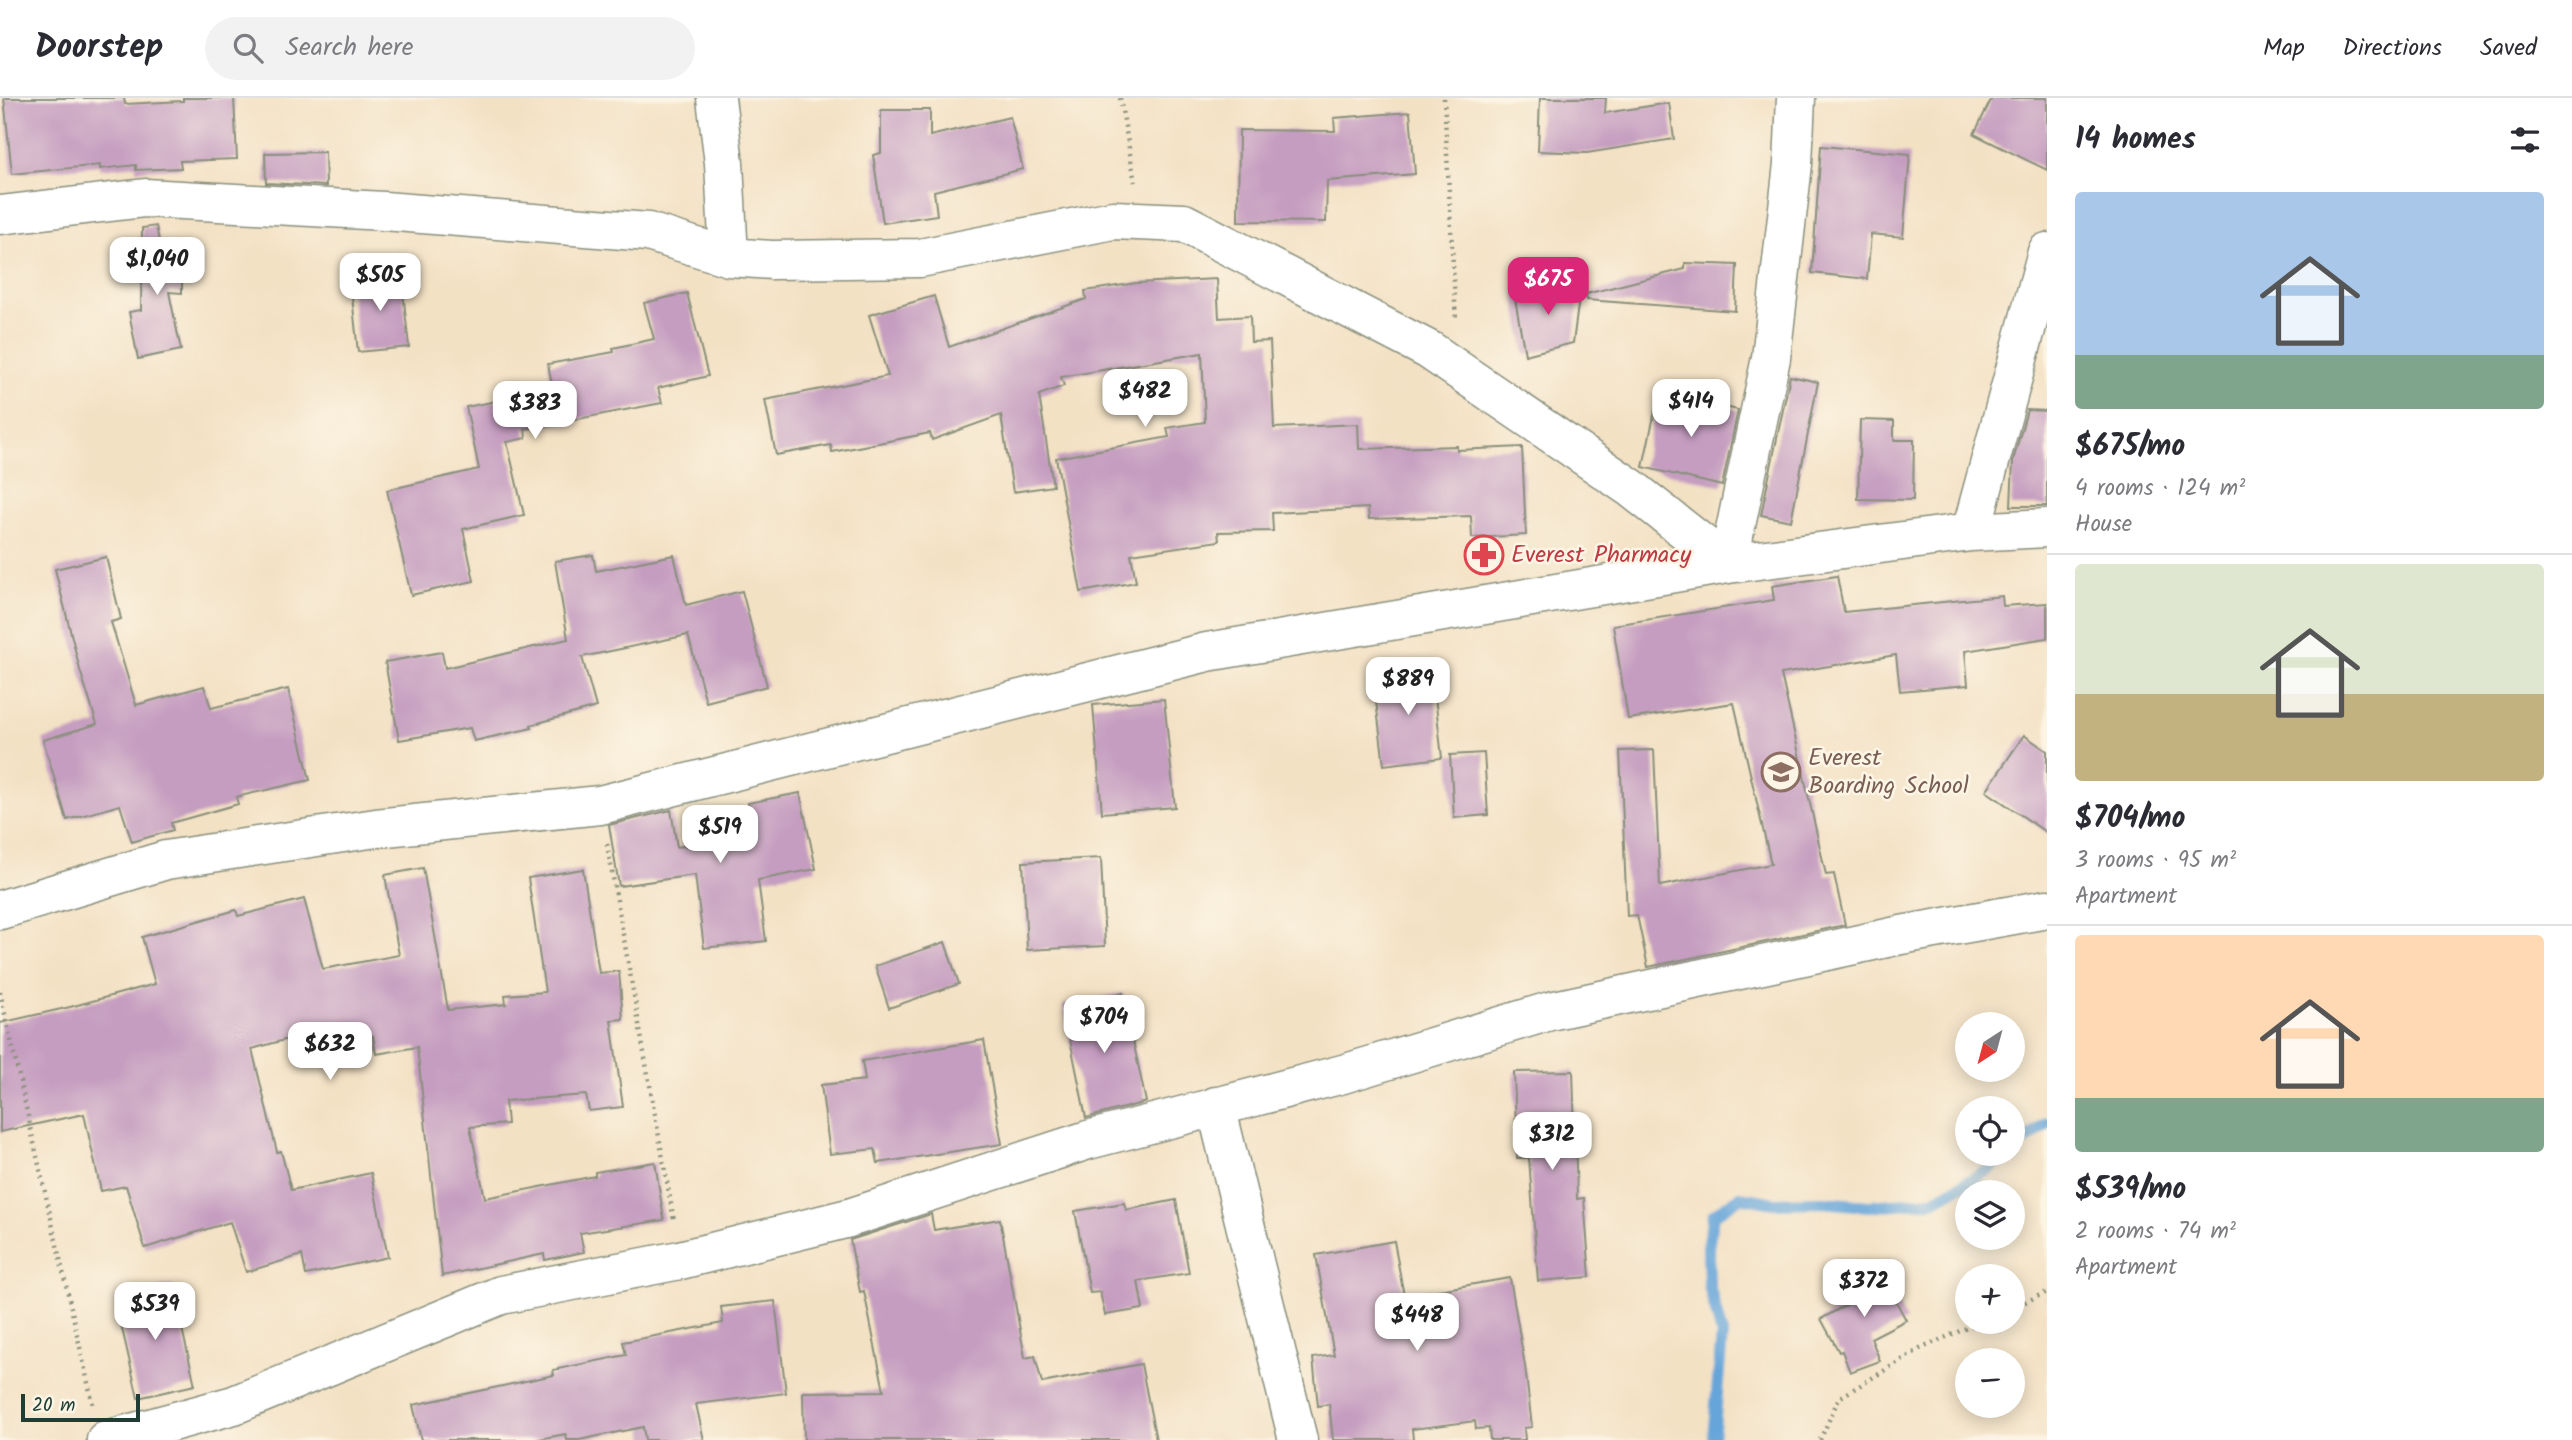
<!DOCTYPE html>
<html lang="en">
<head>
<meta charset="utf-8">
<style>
  :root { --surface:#fff; --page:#f2f2f3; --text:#2b2b33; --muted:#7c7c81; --line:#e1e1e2; --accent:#db2777 }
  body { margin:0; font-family:Kalam,sans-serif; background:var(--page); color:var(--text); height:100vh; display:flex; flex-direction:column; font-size:26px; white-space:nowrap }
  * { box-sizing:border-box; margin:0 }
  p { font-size:23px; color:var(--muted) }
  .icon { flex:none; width:38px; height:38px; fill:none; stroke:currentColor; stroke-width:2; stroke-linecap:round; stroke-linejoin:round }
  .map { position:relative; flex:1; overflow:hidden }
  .side { display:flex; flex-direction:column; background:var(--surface); width:525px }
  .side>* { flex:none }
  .needle { width:46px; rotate:216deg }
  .tools { position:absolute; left:1955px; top:914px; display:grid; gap:14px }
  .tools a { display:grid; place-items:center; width:70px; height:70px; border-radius:50%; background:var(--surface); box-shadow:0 4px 18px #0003; font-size:35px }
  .scale { position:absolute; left:21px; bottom:18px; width:119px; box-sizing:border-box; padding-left:7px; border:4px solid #1f3d34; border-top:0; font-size:19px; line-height:24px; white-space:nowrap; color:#1f3d34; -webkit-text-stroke:5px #fcf5e5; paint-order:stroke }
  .price { position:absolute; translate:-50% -60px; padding:0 16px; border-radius:14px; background:#fff; color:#222; font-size:23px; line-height:46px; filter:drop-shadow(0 2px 4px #0008) }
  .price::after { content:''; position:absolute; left:50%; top:42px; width:21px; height:16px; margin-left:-10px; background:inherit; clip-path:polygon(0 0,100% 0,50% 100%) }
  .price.selected { background:var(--accent); color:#fff }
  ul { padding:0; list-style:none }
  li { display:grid; align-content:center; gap:14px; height:371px; padding:0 28px }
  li+li { border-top:2px solid var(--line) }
  li span { display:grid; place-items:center; height:217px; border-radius:7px; color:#555 }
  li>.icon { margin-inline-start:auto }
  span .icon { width:126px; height:126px; fill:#fffc; stroke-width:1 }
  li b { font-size:30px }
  h2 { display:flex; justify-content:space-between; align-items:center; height:84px; padding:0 28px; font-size:30px }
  header { display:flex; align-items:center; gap:42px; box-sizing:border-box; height:98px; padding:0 35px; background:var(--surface); border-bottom:2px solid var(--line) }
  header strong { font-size:33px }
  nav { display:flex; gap:38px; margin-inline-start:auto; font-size:24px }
  .search { width:490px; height:63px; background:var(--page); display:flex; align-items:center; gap:18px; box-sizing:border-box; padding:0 24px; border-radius:38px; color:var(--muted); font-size:26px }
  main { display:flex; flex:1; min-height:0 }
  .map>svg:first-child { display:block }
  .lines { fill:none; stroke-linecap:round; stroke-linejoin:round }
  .stream { stroke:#66a5d9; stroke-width:12 }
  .building { fill:#c59dc0 }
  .street-casing { stroke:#898f7c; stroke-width:41 }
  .path { stroke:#898f7c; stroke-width:4.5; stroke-dasharray:2 5; stroke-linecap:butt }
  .street { stroke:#fff; stroke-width:38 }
  .labels { text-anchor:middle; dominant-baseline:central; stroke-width:5; stroke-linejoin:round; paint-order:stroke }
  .health-label { font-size:24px; fill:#be3a42; stroke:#fcf5e5; text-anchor:start }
  .education-label { font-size:24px; fill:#785e54; stroke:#fcf5e5; text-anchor:start }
</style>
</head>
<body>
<header>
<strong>Doorstep</strong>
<div class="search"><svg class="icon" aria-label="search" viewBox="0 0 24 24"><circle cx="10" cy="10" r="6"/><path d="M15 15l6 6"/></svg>Search here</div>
<nav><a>Map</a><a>Directions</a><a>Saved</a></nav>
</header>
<main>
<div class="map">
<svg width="2047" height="1342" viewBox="0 0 2047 1342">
  <rect width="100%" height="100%" fill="#fcf5e5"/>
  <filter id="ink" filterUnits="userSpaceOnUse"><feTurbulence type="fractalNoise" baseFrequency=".0143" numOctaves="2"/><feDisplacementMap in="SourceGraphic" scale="14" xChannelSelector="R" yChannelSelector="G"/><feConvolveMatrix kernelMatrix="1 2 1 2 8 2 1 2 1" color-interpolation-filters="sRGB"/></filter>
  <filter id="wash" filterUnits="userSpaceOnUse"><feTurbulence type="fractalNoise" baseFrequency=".00686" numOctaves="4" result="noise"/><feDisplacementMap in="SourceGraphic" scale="28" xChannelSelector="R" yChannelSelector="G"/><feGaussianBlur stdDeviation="1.57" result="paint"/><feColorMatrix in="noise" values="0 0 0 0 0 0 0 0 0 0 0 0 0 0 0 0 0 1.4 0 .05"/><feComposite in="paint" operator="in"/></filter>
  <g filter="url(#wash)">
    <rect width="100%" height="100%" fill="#f3e1c4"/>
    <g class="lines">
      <path class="stream" d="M 2012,1053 L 2047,1025
        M 1713,1342 L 1722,1237 L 1709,1187 L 1708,1149 L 1713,1117 L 1740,1099 L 1775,1105 L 1822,1104 L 1869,1108 L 1933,1103 L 1988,1072 L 2009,1055"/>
    </g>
    <g id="blocks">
      <path class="building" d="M 4,0 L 124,0 L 125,6 L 183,3 L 183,0 L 234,0 L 237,61 L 180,63 L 181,70 L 136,72 L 136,67 L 100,71 L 100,67 L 12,76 Z
        M 1540,0 L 1606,0 L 1605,15 L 1669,5 L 1674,41 L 1587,55 L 1538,53 Z
        M 1992,0 L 2047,0 L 2047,72 L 1974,36 Z
        M 881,12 L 930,12 L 930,38 L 1010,19 L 1023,71 L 934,93 L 937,117 L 883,125 L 873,57 L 881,55 Z
        M 1410,14 L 1415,76 L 1327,83 L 1326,124 L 1238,123 L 1239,32 L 1335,33 L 1334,20 Z
        M 1821,48 L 1910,56 L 1903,139 L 1871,136 L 1867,181 L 1812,175 Z
        M 325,54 L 326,88 L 266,85 L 265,55 Z
        M 156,128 L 160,148 L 182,148 L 182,195 L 169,194 L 181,252 L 138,261 L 129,214 L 141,212 L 142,130 Z
        M 1685,165 L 1737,167 L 1735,213 L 1587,202 L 1586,196 L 1685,171 Z
        M 401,175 L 409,249 L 358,254 L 350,180 Z
        M 1217,181 L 1219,220 L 1250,218 L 1251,244 L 1270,243 L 1274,330 L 1358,326 L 1359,351 L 1457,348 L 1457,352 L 1522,349 L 1526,437 L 1472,440 L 1471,418 L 1369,421 L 1368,410 L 1272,415 L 1273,433 L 1218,434 L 1219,443 L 1131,456 L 1136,484 L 1081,494 L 1056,360 L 1169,339 L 1167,330 L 1205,324 L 1202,255 L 1061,279 L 1064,288 L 1039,297 L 1053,388 L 1013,394 L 1001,317 L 932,342 L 930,335 L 832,354 L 831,347 L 776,357 L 765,302 L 888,278 L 869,217 L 934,198 L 949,249 L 1086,201 L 1085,193 L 1136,185 Z
        M 1581,185 L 1573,245 L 1525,257 L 1514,195 Z
        M 687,195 L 708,278 L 658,290 L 662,305 L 525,331 L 526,340 L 507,344 L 524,417 L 463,431 L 474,483 L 411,497 L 387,392 L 479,371 L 466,309 L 553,292 L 548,266 L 614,254 L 613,250 L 654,241 L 644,205 Z
        M 1790,278 L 1818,284 L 1791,423 L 1761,417 Z
        M 1659,294 L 1738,312 L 1722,388 L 1643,369 Z
        M 2027,312 L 2047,313 L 2047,408 L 2011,408 L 2013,363 Z
        M 1860,322 L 1894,323 L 1894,342 L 1914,342 L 1913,402 L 1858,401 Z
        M 593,457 L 596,473 L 674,457 L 686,507 L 742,493 L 767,588 L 706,604 L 688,537 L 582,559 L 596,609 L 531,627 L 532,630 L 474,643 L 470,630 L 399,642 L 385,564 L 442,554 L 445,570 L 568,541 L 555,463 Z
        M 106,459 L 121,521 L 111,524 L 136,607 L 204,588 L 211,610 L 288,591 L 310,682 L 236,699 L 238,706 L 171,725 L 173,732 L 132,744 L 120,707 L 67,722 L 43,642 L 97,626 L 80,572 L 55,471 Z
        M 1837,478 L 1844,514 L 2002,498 L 2003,508 L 2047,505 L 2047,540 L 1965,553 L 1968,587 L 1900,593 L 1896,557 L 1781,576 L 1826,777 L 1834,776 L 1845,827 L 1648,869 L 1637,817 L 1627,818 L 1620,653 L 1654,652 L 1660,788 L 1771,766 L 1734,605 L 1628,621 L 1613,527 L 1774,502 L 1772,488 Z
        M 1432,572 L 1442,660 L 1384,667 L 1373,579 Z
        M 1164,601 L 1175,709 L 1102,715 L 1093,607 Z
        M 2024,637 L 2047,653 L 2047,735 L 1986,693 Z
        M 1484,655 L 1488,717 L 1454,720 L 1450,657 Z
        M 800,695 L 816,771 L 758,782 L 766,843 L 704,850 L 695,777 L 619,788 L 609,727 L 671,712 L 677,749 L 755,739 L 748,705 Z
        M 1101,760 L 1105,848 L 1027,852 L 1023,764 Z
        M 423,770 L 448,912 L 506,906 L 505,897 L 545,894 L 528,780 L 583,771 L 599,875 L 619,873 L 623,921 L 611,922 L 623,1009 L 589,1013 L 586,997 L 505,1003 L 507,1026 L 470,1029 L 485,1100 L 595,1078 L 595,1074 L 655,1064 L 664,1122 L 580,1135 L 584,1154 L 545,1162 L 544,1156 L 442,1178 L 417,949 L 376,956 L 373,938 L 345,943 L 342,926 L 252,951 L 277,1054 L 281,1053 L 291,1092 L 371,1075 L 388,1159 L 306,1177 L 302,1157 L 246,1174 L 230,1124 L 145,1150 L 126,1088 L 101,1093 L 84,1016 L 0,1034 L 0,925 L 70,909 L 155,886 L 142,839 L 236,812 L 238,818 L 304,801 L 323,871 L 399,857 L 385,777 Z
        M 945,844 L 959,886 L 889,910 L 875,868 Z
        M 1123,895 L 1146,1004 L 1086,1020 L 1063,907 Z
        M 984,942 L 1002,1046 L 878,1065 L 875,1051 L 830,1056 L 821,987 L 865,982 L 862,963 Z
        M 1573,973 L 1577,1101 L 1584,1100 L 1590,1179 L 1538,1183 L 1529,1060 L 1517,1060 L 1514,974 Z
        M 1176,1102 L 1189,1175 L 1138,1183 L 1143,1211 L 1105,1217 L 1100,1194 L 1090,1195 L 1075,1113 L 1124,1105 L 1126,1112 Z
        M 931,1116 L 934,1132 L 1000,1121 L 1025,1260 L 1035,1258 L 1042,1285 L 1141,1266 L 1156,1342 L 804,1342 L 803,1294 L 884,1293 L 864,1193 L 860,1194 L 850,1142 Z
        M 1394,1143 L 1404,1198 L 1510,1180 L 1525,1268 L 1532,1329 L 1524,1330 L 1525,1342 L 1490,1342 L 1489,1330 L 1476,1331 L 1475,1323 L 1412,1331 L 1413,1342 L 1333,1342 L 1329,1306 L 1318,1308 L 1313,1260 L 1334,1257 L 1316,1157 Z
        M 1876,1165 L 1906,1222 L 1871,1240 L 1880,1263 L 1850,1274 L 1842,1253 L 1839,1254 L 1821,1221 L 1859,1200 L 1848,1180 Z
        M 172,1187 L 195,1287 L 138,1300 L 115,1200 Z
        M 775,1203 L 786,1295 L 696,1306 L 704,1342 L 645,1342 L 643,1329 L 579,1342 L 567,1342 L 566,1336 L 534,1342 L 421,1342 L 413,1307 L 554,1277 L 553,1272 L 626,1257 L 623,1244 L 723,1225 L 721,1209 Z"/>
    </g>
  </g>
  <g filter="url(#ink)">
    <use href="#blocks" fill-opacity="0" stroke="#898f7c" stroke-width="2"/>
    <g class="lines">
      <defs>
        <path id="street" d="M 716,0 L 724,65 L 729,159
          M 0,117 L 145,100 L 384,113 L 648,134 L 729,159 L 772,162 L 920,160 L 1113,122 L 1184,125 L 1429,252 L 1631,390 L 1728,466 L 1771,260 L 1793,66 L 1796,0
          M 1971,434 L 2047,154
          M 0,812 L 166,762 L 376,730 L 600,707 L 1207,554 L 1728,466 L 1971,434 L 2047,430
          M 1216,1008 L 1298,1342
          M 106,1342 L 234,1307 L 501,1197 L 680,1162 L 849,1120 L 1088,1042 L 1343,976 L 1550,913 L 1901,837 L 2047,811"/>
      </defs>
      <use href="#street" class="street-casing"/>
      <path class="path" d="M 1120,0 L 1135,84
        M 1444,0 L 1456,223
        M 607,746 L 674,1123
        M 0,894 L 93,1307
        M 2012,1210 L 2047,1194
        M 1820,1342 L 1839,1300 L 1920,1251 L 1982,1223"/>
      <use href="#street" class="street"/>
    </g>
  </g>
  <defs>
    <symbol id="pharmacy-ring" viewBox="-11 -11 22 22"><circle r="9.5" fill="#fcf5e5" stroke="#e0444e" stroke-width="1.5"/><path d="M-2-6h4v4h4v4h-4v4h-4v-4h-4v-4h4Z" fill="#e0444e"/></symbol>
    <symbol id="school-ring" viewBox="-11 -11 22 22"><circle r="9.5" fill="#fcf5e5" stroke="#8d6e63" stroke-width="1.5"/><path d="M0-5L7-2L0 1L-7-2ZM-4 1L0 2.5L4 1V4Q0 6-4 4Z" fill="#8d6e63"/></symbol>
  </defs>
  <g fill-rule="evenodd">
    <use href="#pharmacy-ring" x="1462" y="435" width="44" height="44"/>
    <use href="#school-ring" x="1759" y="652" width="44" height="44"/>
  </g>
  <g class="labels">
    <g class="health-label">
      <text x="1511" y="457">Everest Pharmacy</text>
    </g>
    <g class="education-label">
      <text x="1808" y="660">Everest<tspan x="1808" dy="28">Boarding School</tspan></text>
    </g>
  </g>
</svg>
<div class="tools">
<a><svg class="needle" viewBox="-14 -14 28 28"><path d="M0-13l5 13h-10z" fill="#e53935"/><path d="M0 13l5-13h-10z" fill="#7c7c81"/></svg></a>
<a><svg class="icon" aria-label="locate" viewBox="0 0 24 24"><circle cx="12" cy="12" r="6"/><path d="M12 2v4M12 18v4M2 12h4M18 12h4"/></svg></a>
<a><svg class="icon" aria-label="layers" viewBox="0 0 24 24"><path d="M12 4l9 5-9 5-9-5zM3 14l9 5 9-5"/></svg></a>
<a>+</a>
<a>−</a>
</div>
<div class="scale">20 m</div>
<b class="price" style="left:157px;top:199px">$1,040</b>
<b class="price" style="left:380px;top:215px">$505</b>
<b class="price selected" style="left:1548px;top:219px">$675</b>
<b class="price" style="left:1145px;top:331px">$482</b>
<b class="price" style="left:1691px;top:341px">$414</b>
<b class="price" style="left:535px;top:343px">$383</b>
<b class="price" style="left:1408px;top:619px">$889</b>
<b class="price" style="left:720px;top:767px">$519</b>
<b class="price" style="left:1104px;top:957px">$704</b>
<b class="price" style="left:330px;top:984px">$632</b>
<b class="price" style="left:1552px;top:1074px">$312</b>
<b class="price" style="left:1864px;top:1221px">$372</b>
<b class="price" style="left:155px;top:1244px">$539</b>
<b class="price" style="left:1417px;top:1255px">$448</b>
</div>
<section class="side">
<h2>14 homes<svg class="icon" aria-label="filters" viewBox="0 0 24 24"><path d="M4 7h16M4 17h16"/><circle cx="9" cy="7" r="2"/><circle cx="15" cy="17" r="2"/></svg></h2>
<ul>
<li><span style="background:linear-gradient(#a9c7e8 75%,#7fa58c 0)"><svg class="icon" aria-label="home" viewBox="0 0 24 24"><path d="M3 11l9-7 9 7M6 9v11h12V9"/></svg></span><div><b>$675/mo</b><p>4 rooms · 124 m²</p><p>House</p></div></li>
<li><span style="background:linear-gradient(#dfe7d0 60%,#c2b280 0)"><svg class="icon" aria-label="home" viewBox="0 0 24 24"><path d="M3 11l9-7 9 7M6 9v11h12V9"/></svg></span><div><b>$704/mo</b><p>3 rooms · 95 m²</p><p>Apartment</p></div></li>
<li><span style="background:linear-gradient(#ffd9b3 75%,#7fa58c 0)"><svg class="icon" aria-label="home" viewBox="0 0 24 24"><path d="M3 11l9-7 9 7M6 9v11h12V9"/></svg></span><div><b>$539/mo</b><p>2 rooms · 74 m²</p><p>Apartment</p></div></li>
</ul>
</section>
</main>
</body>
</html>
